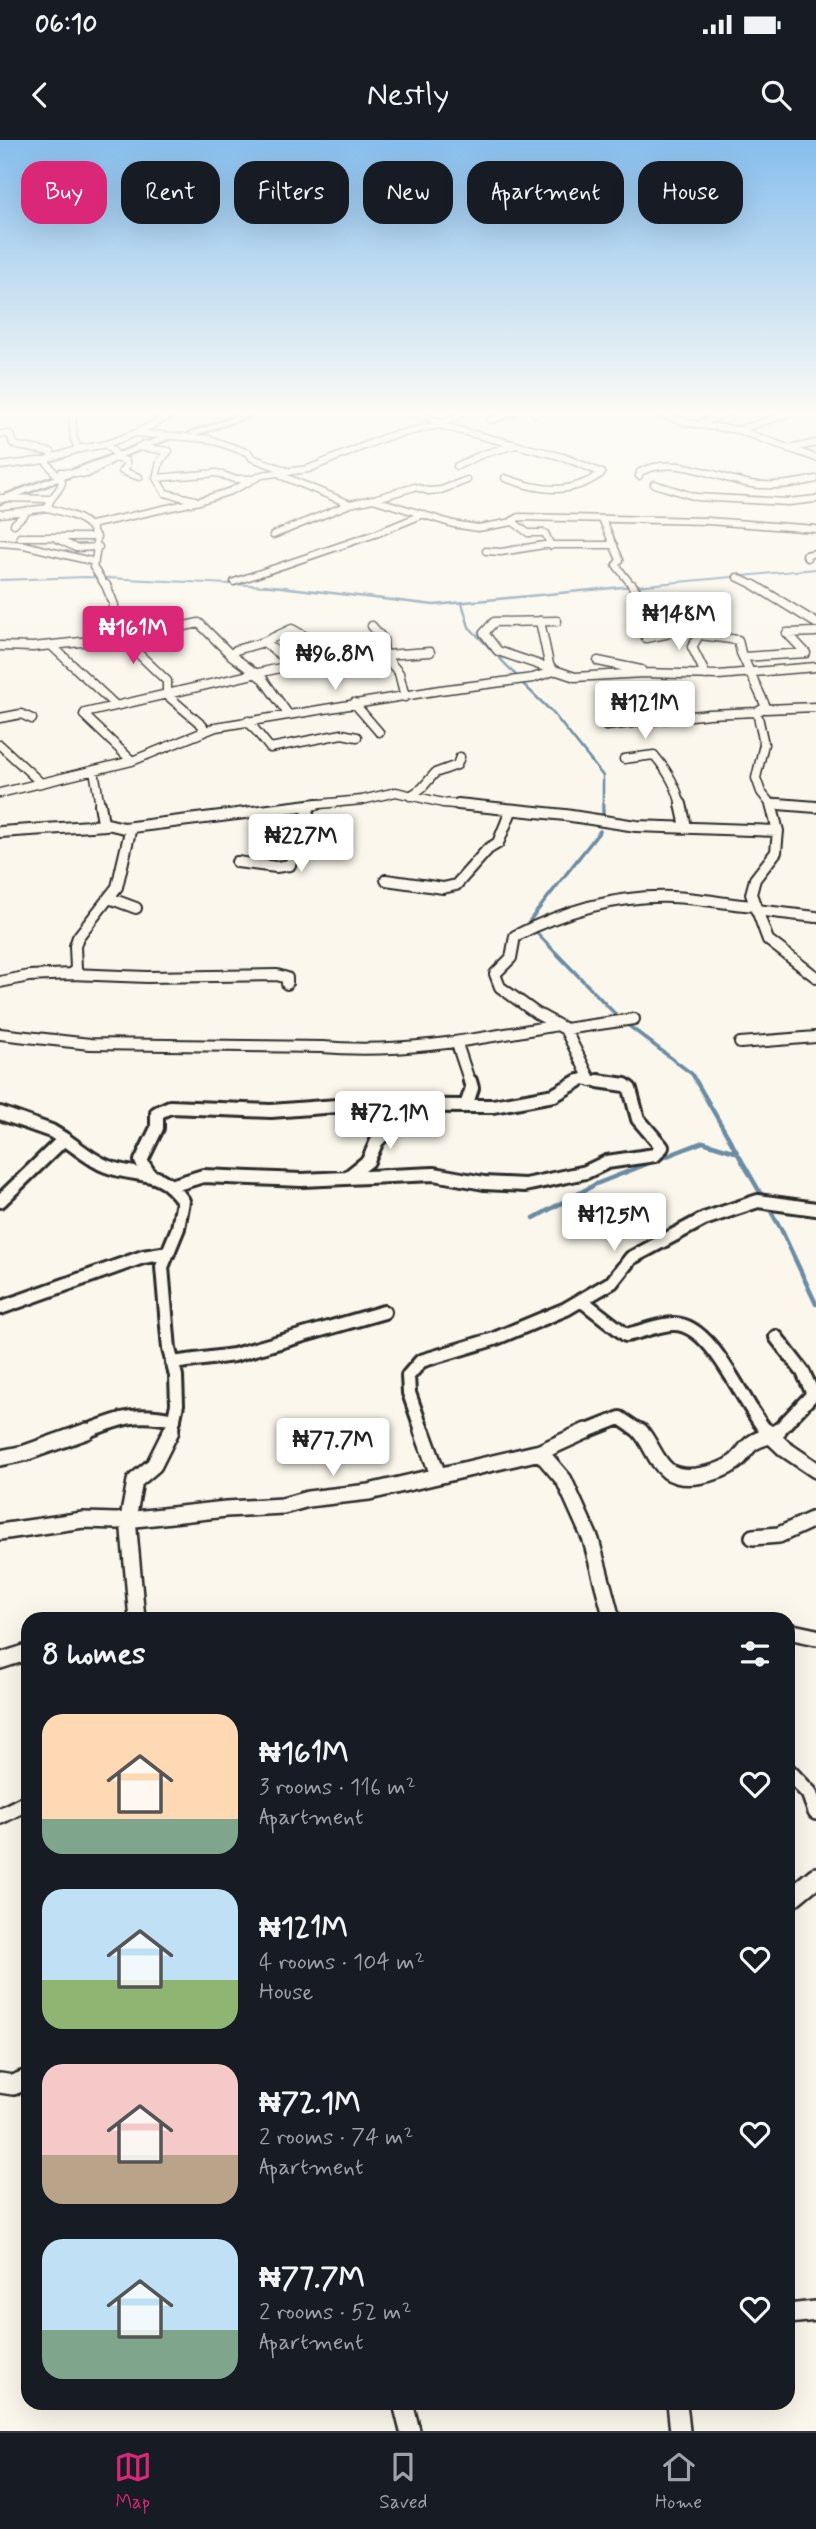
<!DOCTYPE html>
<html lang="en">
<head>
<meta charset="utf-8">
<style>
  :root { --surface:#171b24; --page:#242831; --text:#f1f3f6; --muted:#9ea1a6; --line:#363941; --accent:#db2777 }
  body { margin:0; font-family:Mynerve,sans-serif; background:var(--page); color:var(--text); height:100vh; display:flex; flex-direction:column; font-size:26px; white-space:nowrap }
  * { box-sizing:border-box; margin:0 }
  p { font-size:23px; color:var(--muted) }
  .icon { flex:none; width:38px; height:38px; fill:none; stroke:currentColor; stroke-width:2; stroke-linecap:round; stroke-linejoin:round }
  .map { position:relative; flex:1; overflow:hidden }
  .panel { position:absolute; left:21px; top:1472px; width:774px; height:798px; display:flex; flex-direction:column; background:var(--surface); border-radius:21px; box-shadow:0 7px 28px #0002 }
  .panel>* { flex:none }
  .guide { position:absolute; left:21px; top:21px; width:775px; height:63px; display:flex; gap:14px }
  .price { position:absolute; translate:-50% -60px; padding:0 16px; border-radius:7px; background:#fff; color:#222; font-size:23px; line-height:46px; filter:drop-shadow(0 2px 4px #0008) }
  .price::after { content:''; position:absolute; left:50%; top:42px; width:21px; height:16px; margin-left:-10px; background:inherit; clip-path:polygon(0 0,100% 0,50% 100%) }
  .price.on { background:var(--accent); color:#fff }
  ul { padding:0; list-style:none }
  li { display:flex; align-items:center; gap:21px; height:175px; padding:0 21px }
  li span { display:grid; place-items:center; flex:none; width:196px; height:140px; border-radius:21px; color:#555 }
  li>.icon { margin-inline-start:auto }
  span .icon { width:84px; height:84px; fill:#fffc; stroke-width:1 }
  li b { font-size:30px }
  h2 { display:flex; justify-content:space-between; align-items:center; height:84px; padding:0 21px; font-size:30px }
  .chip { padding:0 24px; border-radius:21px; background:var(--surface); box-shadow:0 7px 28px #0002; font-size:24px; line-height:63px }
  .chip.on { background:var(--accent); color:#fff }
  .status { display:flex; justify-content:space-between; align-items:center; height:49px; padding:0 35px; background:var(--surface); direction:ltr }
  .status svg { height:19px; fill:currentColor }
  header { display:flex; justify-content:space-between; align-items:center; height:91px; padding:0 21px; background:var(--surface); font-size:32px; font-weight:600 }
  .menu { display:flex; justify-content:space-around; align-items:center; height:98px; border-top:2px solid var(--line); background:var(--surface); font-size:19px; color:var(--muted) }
  .menu a { display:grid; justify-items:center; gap:4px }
  .menu .on { color:var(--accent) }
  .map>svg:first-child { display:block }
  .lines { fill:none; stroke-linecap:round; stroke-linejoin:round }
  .stream-far3 { stroke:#6a8ca4; stroke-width:2 }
  .stream-far2 { stroke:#6a8ca4; stroke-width:2.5 }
  .stream-far1 { stroke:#6a8ca4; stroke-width:3.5 }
  .stream { stroke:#6a8ca4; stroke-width:4.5 }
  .minor-far5-casing { stroke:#2b2b2b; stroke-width:9 }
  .minor-far4-casing { stroke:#2b2b2b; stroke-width:11 }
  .minor-far3-casing { stroke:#2b2b2b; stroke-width:14 }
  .minor-far2-casing { stroke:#2b2b2b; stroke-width:18 }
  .minor-far1-casing { stroke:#2b2b2b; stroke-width:20 }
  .minor-casing { stroke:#2b2b2b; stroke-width:24 }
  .trunk-casing { stroke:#2b2b2b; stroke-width:5 }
  .minor-far5 { stroke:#fbf7ec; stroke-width:6 }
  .minor-far4 { stroke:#fbf7ec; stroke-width:8 }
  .minor-far3 { stroke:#fbf7ec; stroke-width:10 }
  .minor-far2 { stroke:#fbf7ec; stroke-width:12 }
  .minor-far1 { stroke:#fbf7ec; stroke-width:15 }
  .minor { stroke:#fbf7ec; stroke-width:19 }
  .trunk { fill:#fbf7ec; fill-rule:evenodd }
</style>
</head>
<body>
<div class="status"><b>06:10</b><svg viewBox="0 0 49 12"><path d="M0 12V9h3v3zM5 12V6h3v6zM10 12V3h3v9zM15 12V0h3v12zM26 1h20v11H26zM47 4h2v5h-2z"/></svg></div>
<header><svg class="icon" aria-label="back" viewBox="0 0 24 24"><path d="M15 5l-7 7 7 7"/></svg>Nestly<svg class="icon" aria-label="search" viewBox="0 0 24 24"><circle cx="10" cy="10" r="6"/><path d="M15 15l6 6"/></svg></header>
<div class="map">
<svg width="816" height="2291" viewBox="0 0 816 2291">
  <rect width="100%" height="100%" fill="#fbf7ec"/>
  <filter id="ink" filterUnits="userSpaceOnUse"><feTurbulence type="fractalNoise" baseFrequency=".0143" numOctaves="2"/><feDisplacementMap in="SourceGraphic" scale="14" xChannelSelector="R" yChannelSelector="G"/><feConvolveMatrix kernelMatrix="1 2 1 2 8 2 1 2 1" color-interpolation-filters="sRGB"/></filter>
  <g filter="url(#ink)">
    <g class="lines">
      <path class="stream-far3" d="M 0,440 L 86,437 L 287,447
        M 625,447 L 816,429"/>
      <path class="stream-far2" d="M 264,445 L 434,465 L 643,445
        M 462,463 L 469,487 L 516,535
        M 521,542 L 552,572 L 603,636 L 603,666"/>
      <path class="stream-far1" d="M 603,664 L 603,675
        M 600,691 L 530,780 L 531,787 L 620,879 L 692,934 L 697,943"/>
      <path class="stream" d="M 696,941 L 781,1089 L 816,1164
        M 534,1078 L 596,1044 L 703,1002 L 735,1012"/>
      <defs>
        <path id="minor-far5" d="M 72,273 L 74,300 L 79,309 L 107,304 L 136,293
          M 174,273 L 136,293 L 209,299 L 249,313 L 252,318 L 290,332
          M 412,273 L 444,283 L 464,273
          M 534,273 L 538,274
          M 655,273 L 689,283 L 738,290 L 816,318
          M 491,280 L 513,273
          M 703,282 L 725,273
          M 738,290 L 791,273
          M 0,294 L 10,294 L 13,304 L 18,306 L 51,312 L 52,317
          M 145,304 L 138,307 L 169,311 L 160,321 L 156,338
          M 79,309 L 45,320 L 62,342 C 60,353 49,356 48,368 C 84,378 106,385 93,427 L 106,447
          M 789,309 L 816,303
          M 114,318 L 126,321 L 126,327 L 122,331 L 139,337
          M 0,326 L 45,320
          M 457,326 L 483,314 L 516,305
          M 61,332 L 87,334 L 115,318 L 116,314 L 105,304
          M 282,336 L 350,364 L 373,359 L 453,384 L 478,388 L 513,382
          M 639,336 L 640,332 C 677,314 714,338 751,344 C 773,347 795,344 816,339
          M 654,344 L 696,357 L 788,362 L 816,359
          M 0,358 L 49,359
          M 377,358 L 415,347 L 428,351 L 441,350 L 467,340
          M 195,360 L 165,353 L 156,338 L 217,333 L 234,339 L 251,339
          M 0,374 L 48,368
          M 603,381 L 620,420 L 616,425 L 633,447
          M 14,384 L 29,370
          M 91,385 L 199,361 L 231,351 L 262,335 L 308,329 L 386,297 L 438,285 L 563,317 L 602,333 C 570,356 540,351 505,338
          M 273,395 L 350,364
          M 20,397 L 97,397
          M 57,399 L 76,408 L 99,407
          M 0,403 L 24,405 L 95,422
          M 551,406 L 545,393 L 528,393 L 512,381 L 519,377 L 708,381 L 816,389
          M 486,411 L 501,412 L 544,405 L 614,405
          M 807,418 L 806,415 L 816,413
          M 737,437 L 757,447
          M 234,442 L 378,393 L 424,374"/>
        <path id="minor-far4" d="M 632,445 L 639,455 L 650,462
          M 754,445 L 816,483
          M 540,481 L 549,524 L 554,531
          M 557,481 L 494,482 L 484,493 L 498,511 L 575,537 L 643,533 L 718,535 L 816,527
          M 372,486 L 383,499 L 384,515 L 399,533 L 405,557
          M 700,495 L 738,500 L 741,513 L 766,567 L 757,572 L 764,604 L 756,638 L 761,652 L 772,666
          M 646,498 L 666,494 L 665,487 L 703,488 L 692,507 L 706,535
          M 123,499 L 199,483 L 231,515 L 263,539 L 288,574
          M 100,500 L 123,499 L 167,541 L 167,555 L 203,586 L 202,592
          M 264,502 L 292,489 L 306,497
          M 0,506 L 33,507 L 100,500 L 114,465 L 106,445
          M 52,506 L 114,564
          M 384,515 L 430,512
          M 743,517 L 806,513 L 787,493 L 816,492
          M 598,521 L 641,530
          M 329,530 L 389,518
          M 354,563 L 379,592
          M 766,569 L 816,567
          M 0,578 L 21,574 L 32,579
          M 248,581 L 270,608 L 342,594 L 357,597
          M 606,586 L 709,574 L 757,572
          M 0,605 L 41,643
          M 624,619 L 654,615 C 667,630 677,647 681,666
          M 132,621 L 84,575 L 85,573 L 293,525 L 264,502 L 236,510 L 231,515
          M 94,630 L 100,666
          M 0,653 L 132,621 L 216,587 L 440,550 L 533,538 L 554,531
          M 410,656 L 422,648 L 435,633 L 457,625 L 460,617
          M 771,664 L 804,666
          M 299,666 L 362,660 L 396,652 L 443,663 L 476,666"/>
        <path id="minor-far3" d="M 100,664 L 103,683 L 124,688 L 317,664
          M 458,664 L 565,675 L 636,686 L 778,691
          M 681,664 L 686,687
          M 771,664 L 778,691 L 776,712 L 755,739 L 751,754 L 768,800 L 816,837
          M 778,664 L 816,667
          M 0,692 L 106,685
          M 237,722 L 276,727 L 290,725 L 310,666
          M 386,740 L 443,748 L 456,745 L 488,709 L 498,703 L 511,671
          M 109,758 L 136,768
          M 756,770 L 816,777
          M 71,834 L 147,837 L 277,835 L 287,838 L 287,844
          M 0,842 L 29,836 L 71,834 L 76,829 L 75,806 L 78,797 L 117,747 L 131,687
          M 634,879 L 565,889 L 536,873 L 500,847 L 495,834 L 511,818 L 515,796 C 564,771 617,755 672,757 C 700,758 727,764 754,766
          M 565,889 L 591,941
          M 0,894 L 90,904 L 322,907 C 402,914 479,899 557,885
          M 740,903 L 816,897
          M 457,904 L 470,943
          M 575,943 L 582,939 L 611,943"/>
        <path id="minor-far2" d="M 466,966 L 493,966 L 554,955 L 578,941
          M 0,973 L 51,991 L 64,999 L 0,1061
          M 64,999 C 78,1008 91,1020 106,1026 C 139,1039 160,1026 183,1061 L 178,1088 L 162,1127 L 169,1209 L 176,1236 L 177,1264 L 171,1293
          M 148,1032 L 141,1021 L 157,988 L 157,973 L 170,967 L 271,971 L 350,965 L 466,966 L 472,948 L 470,941
          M 348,1037 L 368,1021 L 377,1001 L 412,965
          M 174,1045 L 203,1036 L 302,1040 L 434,1034 L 484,1043 L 525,1045 L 586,1032 L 607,1022 L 655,1015 L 662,1007 L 638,979 L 630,949 L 625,945 L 598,941
          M 581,1160 L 626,1195 C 642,1192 658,1184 674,1184 C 714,1184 743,1266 768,1293
          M 0,1168 L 143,1117 L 168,1113
          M 776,1197 L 803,1232 L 813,1254 L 776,1293
          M 172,1223 L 234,1215 L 384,1172
          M 82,1293 C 119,1279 134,1271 174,1280
          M 423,1293 L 409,1253 L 408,1236 L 421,1221 L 494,1199 L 566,1169 L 612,1142 L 631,1118 L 704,1079 L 758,1061 L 816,1069
          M 582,1293 L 620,1278 L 642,1293"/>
        <path id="minor-far1" d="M 422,1291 L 438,1335
          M 640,1291 C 651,1303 655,1321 668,1331 C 685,1343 720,1333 735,1322 C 743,1316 745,1307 754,1302 C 762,1297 771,1297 778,1291
          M 766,1291 L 785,1309 L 816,1330
          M 540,1312 L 564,1340 L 591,1400 L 612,1479
          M 0,1318 L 25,1313 L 87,1291
          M 0,1392 L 83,1380 L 117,1381 L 226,1369 L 283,1366 L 308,1359 L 369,1352 L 540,1312 L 586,1291
          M 753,1397 L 779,1395 L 816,1378
          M 137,1479 L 128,1379 L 135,1341 L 154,1325 L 171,1291
          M 788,1491 L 816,1497
          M 0,1521 L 28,1512
          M 788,1631 L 809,1653 L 816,1672
          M 0,1676 L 28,1662"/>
        <path id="minor" d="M 788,1760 L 816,1737
          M 0,1943 L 13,1945 L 28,1939
          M 788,2174 L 816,2171
          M 403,2263 L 410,2291
          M 677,2263 L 680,2291"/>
        <path id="trunk" d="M 246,273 L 257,273 L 196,295 L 189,293 Z
          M 164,296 L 171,298 L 0,363 L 0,357 Z"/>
      </defs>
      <use href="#minor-far5" class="minor-far5-casing"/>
      <use href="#minor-far4" class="minor-far4-casing"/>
      <use href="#minor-far3" class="minor-far3-casing"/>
      <use href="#minor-far2" class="minor-far2-casing"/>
      <use href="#minor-far1" class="minor-far1-casing"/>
      <use href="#minor" class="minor-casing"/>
      <use href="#trunk" class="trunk-casing"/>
      <use href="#minor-far5" class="minor-far5"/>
      <use href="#minor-far4" class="minor-far4"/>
      <use href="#minor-far3" class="minor-far3"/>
      <use href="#minor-far2" class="minor-far2"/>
      <use href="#minor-far1" class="minor-far1"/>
      <use href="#minor" class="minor"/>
      <use href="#trunk" class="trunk"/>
    </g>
  </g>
  <linearGradient id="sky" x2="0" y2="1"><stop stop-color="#86beed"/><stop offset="0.46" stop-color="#fdfbf6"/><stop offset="1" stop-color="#fdfbf6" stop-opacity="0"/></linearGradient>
  <rect width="816" height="593" fill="url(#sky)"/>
</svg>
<b class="price" style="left:679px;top:512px">₦148M</b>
<b class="price on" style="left:133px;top:526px">₦161M</b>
<b class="price" style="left:335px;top:552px">₦96.8M</b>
<b class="price" style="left:645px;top:601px">₦121M</b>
<b class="price" style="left:301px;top:734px">₦227M</b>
<b class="price" style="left:390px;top:1011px">₦72.1M</b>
<b class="price" style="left:614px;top:1113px">₦125M</b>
<b class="price" style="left:333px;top:1338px">₦77.7M</b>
<div class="guide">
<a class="chip on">Buy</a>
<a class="chip">Rent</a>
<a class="chip">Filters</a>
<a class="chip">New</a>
<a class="chip">Apartment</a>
<a class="chip">House</a>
</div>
<section class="panel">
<h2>8 homes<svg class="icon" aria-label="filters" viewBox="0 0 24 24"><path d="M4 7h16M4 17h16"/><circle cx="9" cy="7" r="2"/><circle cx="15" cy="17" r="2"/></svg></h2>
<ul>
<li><span style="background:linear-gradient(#ffd9b3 75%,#7fa58c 0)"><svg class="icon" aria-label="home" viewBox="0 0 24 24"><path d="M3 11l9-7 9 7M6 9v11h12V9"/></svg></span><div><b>₦161M</b><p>3 rooms · 116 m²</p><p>Apartment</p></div><svg class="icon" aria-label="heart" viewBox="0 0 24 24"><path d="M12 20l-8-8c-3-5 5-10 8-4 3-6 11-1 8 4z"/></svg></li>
<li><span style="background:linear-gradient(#bfe0f5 65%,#8fb573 0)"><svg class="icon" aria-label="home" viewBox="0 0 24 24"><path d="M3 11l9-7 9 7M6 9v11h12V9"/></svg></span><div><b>₦121M</b><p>4 rooms · 104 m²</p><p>House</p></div><svg class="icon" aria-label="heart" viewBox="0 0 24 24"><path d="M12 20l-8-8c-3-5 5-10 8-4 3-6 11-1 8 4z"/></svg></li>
<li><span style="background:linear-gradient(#f6c9c9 65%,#b9a48a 0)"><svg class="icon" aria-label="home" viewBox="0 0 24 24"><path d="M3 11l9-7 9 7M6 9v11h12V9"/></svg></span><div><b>₦72.1M</b><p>2 rooms · 74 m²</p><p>Apartment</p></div><svg class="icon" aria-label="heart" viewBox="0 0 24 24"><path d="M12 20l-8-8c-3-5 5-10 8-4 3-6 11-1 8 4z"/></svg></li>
<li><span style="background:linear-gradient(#bfe0f5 65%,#7fa58c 0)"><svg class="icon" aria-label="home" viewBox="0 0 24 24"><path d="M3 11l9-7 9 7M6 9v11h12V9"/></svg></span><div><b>₦77.7M</b><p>2 rooms · 52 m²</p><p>Apartment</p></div><svg class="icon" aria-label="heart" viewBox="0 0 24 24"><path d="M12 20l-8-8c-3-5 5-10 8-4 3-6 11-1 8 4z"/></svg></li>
</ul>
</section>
</div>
<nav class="menu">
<a class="on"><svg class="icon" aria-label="map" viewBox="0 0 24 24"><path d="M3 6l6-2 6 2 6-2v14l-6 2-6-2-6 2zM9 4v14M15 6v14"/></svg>Map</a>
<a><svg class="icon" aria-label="saved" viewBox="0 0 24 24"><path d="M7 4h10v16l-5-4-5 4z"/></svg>Saved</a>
<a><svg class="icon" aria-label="home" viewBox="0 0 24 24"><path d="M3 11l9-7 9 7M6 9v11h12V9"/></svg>Home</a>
</nav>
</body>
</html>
